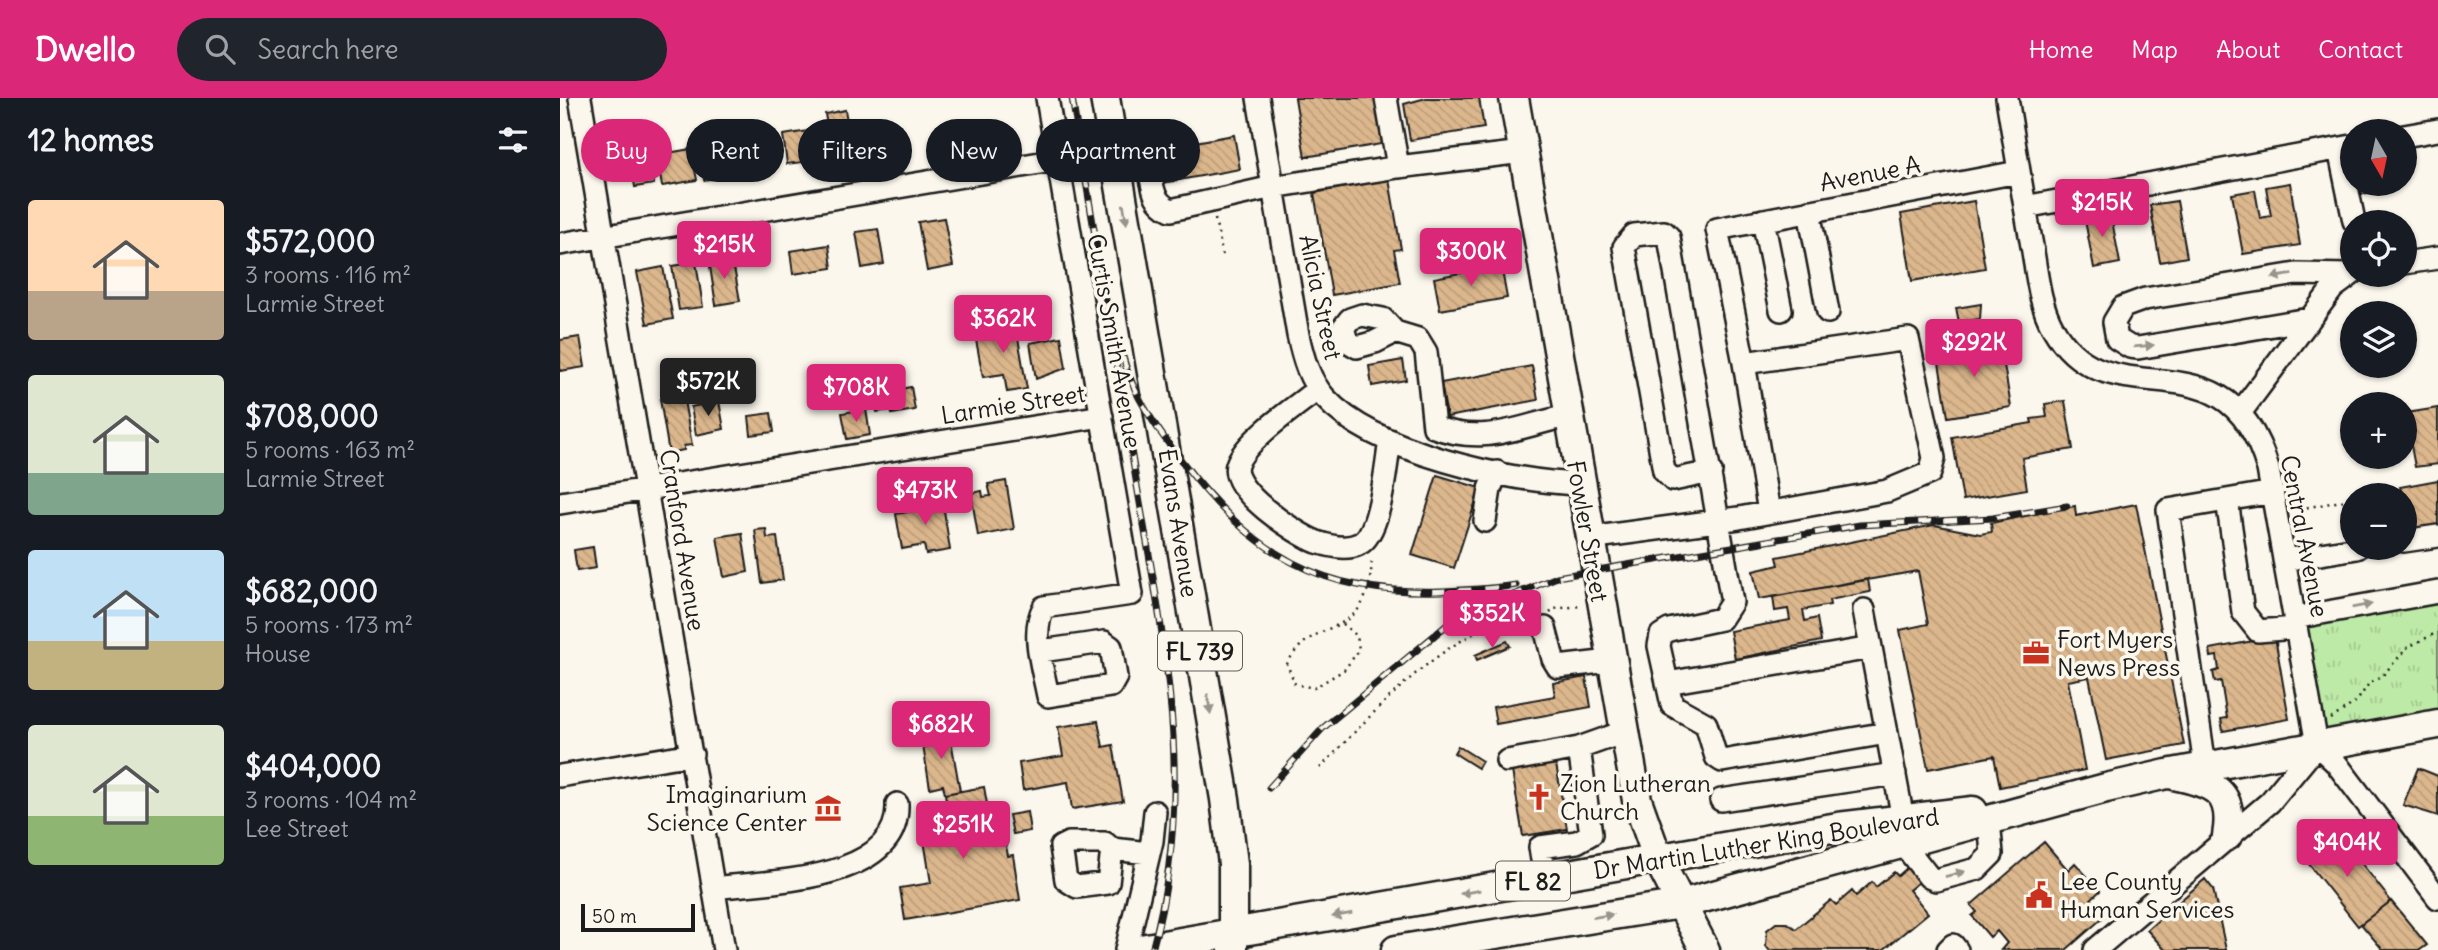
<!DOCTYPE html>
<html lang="en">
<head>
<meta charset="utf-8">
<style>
  :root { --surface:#171b24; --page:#20242c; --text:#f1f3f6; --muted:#9ea1a6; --accent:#db2777 }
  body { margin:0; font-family:Delius,sans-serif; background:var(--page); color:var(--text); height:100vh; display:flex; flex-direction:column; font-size:26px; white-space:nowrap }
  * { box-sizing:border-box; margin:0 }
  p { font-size:23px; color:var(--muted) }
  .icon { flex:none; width:38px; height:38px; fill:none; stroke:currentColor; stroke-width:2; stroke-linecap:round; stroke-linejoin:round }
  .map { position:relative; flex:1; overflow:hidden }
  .side { display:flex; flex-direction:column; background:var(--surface); width:560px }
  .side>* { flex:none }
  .banner { position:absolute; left:21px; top:21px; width:665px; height:63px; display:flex; gap:14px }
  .needle { width:46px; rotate:171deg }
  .buttons { position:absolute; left:1780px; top:21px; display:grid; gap:14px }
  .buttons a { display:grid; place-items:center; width:77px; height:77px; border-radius:50%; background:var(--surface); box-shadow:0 2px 5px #0004; font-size:35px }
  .scale { position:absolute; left:21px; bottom:18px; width:114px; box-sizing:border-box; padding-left:7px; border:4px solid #1c1c1c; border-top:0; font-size:19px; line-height:24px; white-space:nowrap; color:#1c1c1c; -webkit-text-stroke:5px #fbf7ec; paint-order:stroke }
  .price { position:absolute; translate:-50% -60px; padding:0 16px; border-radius:7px; background:var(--accent); color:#fff; font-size:23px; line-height:46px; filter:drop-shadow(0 2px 4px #0008) }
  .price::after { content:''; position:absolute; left:50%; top:42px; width:21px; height:16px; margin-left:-10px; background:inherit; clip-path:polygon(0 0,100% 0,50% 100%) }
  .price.active { background:#222; color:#fff }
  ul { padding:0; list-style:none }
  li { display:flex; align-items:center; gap:21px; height:175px; padding:0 28px }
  li span { display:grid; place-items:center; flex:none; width:196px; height:140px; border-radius:7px; color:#555 }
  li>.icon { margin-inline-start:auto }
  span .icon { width:84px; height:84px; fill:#fffc; stroke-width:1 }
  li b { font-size:30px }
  h2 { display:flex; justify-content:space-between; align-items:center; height:84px; padding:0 28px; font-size:30px }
  .pill { padding:0 24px; border-radius:32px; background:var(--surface); box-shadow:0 2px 5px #0004; font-size:24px; line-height:63px }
  .pill.active { background:var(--accent); color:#fff }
  header { display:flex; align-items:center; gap:42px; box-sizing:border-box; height:98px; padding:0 35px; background:var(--accent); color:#fff }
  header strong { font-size:33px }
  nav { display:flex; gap:38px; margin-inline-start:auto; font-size:24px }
  .search { width:490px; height:63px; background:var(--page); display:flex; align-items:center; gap:18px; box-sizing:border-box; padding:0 24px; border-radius:38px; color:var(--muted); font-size:26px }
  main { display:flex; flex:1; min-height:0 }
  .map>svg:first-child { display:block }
  .park { fill:url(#park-tufts); stroke:#6d8362; stroke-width:2 }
  .building { fill:url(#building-back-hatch); stroke:#1c1c1c; stroke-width:2 }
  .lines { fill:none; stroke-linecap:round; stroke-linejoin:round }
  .minor-casing { stroke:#1c1c1c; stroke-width:26 }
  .major-casing { stroke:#1c1c1c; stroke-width:33 }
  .path { stroke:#1c1c1c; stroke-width:2.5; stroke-dasharray:2 5; stroke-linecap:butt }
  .minor { stroke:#fbf7ec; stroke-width:21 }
  .major { stroke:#fbf7ec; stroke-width:28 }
  .rail-casing { stroke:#1c1c1c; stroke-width:7 }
  .rail { stroke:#fbf7ec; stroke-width:4.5; stroke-dasharray:13; stroke-linecap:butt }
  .oneway { fill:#97948e }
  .labels { text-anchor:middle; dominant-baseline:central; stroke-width:7; stroke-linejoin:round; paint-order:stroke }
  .shield { fill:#fbf7ec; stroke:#5f5e5a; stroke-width:2 }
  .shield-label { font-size:23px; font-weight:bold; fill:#1c1c1c }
  .street-label { font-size:24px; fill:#1c1c1c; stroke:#fbf7ec }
  .poi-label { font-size:24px; fill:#1c1c1c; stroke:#fbf7ec; text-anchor:start }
</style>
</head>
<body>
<header>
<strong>Dwello</strong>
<div class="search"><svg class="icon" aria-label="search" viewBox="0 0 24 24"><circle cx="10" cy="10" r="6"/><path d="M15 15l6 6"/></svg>Search here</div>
<nav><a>Home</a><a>Map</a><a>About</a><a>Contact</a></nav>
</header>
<main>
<section class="side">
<h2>12 homes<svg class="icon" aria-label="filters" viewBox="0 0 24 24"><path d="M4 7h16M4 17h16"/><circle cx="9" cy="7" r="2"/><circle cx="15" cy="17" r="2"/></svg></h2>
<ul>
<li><span style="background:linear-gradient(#ffd9b3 65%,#b9a48a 0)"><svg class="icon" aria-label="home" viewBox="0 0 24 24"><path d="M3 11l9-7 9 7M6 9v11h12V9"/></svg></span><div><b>$572,000</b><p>3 rooms · 116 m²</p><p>Larmie Street</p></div></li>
<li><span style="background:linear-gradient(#dfe7d0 70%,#7fa58c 0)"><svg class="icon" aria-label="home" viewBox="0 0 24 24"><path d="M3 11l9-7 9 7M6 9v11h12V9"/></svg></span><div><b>$708,000</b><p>5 rooms · 163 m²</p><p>Larmie Street</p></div></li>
<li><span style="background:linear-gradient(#bfe0f5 65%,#c2b280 0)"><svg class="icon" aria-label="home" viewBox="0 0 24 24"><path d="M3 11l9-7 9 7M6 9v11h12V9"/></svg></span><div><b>$682,000</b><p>5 rooms · 173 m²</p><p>House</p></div></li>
<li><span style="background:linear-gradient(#dfe7d0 65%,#8fb573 0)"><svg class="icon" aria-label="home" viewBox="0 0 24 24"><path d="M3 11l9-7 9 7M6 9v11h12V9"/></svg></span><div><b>$404,000</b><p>3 rooms · 104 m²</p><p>Lee Street</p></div></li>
</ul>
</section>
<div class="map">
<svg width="1878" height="852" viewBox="0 0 1878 852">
  <defs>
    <pattern id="park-tufts" width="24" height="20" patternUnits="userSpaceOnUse" patternTransform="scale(1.75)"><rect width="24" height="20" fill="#beeaa7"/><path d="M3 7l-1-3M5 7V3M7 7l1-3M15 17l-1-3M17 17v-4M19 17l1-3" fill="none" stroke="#a3c88f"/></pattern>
    <pattern id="building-back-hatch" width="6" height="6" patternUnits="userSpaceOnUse" patternTransform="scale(1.75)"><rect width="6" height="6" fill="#dcb78d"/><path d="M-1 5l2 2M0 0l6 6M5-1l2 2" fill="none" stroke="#bc9d79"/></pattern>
  </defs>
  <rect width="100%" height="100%" fill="#fbf7ec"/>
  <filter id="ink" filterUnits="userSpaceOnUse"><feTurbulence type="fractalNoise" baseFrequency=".0143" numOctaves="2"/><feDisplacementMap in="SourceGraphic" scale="14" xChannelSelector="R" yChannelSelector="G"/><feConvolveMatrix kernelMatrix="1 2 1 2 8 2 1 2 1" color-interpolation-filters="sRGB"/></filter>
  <g filter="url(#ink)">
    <path class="park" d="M 1878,494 L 1878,626 L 1756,647 L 1735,520 Z"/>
    <path class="building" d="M 735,0 L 819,0 L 827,45 L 745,59 Z
      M 866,0 L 919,0 L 924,30 L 850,42 L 844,6 Z
      M 285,12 L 293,54 L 272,57 L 265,16 Z
      M 255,32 L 260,62 L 227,66 L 223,37 Z
      M 674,37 L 680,71 L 597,86 L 591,52 Z
      M 170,40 L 176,76 L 144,82 L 138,45 Z
      M 214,40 L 218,68 L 185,73 L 181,46 Z
      M 88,46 L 94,86 L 75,89 L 73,77 L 64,78 L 59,50 Z
      M 131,51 L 137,82 L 102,88 L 96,57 Z
      M 829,81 L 841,151 L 834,152 L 840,185 L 772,197 L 754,95 Z
      M 1730,85 L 1740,147 L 1683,156 L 1672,96 L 1695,92 L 1700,120 L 1711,118 L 1706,89 Z
      M 1800,86 L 1827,86 L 1828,92 L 1802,96 Z
      M 1414,103 L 1425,170 L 1352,183 L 1341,116 Z
      M 1617,103 L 1627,159 L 1600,164 L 1590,107 Z
      M 1550,112 L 1560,165 L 1534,170 L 1524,117 Z
      M 384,120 L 393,168 L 367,173 L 358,124 Z
      M 318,131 L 324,166 L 302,170 L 296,134 Z
      M 269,147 L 272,170 L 233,176 L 230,153 Z
      M 172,158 L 180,203 L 156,207 L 149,162 Z
      M 136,164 L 143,209 L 119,212 L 112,168 Z
      M 941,167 L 947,200 L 880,212 L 874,180 Z
      M 103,169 L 113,221 L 87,226 L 77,174 Z
      M 1421,206 L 1420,221 L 1399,224 L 1396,210 Z
      M 454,217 L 467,291 L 447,294 L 444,276 L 423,279 L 416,242 L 437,238 L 434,220 Z
      M 20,239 L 25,269 L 0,273 L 0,242 Z
      M 501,239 L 506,270 L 476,281 L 470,245 Z
      M 1440,243 L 1451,309 L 1388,319 L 1377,253 Z
      M 843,262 L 846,282 L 812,288 L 809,268 Z
      M 972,268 L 978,302 L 887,319 L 881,285 Z
      M 351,289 L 355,312 L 332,316 L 331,312 L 317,314 L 313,296 Z
      M 123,297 L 132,347 L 124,348 L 124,352 L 109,355 L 100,301 Z
      M 159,303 L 164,331 L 136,337 L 131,309 Z
      M 1505,303 L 1513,351 L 1462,360 L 1467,391 L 1403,402 L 1392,339 L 1472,325 L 1471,321 L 1487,319 L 1485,306 Z
      M 1878,310 L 1878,366 L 1855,369 L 1849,337 L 1845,338 L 1844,334 L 1849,333 L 1846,315 Z
      M 306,311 L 310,337 L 287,341 L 282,315 Z
      M 211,315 L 214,334 L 191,337 L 189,318 Z
      M 877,377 L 920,390 L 894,470 L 852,457 Z
      M 1878,382 L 1878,429 L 1848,434 L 1844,427 L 1844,397 L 1837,397 L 1842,396 L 1840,389 Z
      M 446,383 L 454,431 L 418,438 L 411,395 L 422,393 L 423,399 L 431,398 L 428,386 Z
      M 382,399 L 390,452 L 366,456 L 364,447 L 342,451 L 336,416 L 360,412 L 359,403 Z
      M 1576,406 L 1624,647 L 1546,662 L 1529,579 L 1508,583 L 1525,672 L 1440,689 L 1434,658 L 1368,671 L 1340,532 L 1368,526 L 1358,473 L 1199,501 L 1193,473 L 1219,467 L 1217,459 L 1374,427 L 1420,436 L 1432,434 L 1431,425 L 1515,408 L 1516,418 Z
      M 206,431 L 207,440 L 217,439 L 223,482 L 202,485 L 195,432 Z
      M 182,435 L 188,474 L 164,479 L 157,439 Z
      M 33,449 L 36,470 L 17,473 L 14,452 Z
      M 1308,481 L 1310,494 L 1269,502 L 1270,507 L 1243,512 L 1245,523 L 1257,520 L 1261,543 L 1175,561 L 1170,533 L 1230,522 L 1228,511 L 1215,513 L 1213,499 Z
      M 1715,539 L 1729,621 L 1663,633 L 1661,621 L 1667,620 L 1661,583 L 1655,584 L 1653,574 L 1659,572 L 1657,558 L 1651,559 L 1650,551 Z
      M 947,543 L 950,548 L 917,562 L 915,557 Z
      M 1026,579 L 1031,609 L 936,626 L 933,609 L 995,598 L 993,585 Z
      M 538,623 L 543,649 L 553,647 L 563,703 L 512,711 L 508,684 L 463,692 L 459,665 L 503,658 L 498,629 Z
      M 389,631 L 400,693 L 385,696 L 383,687 L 370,690 L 361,636 Z
      M 898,648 L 922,663 L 918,670 L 894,655 Z
      M 995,660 L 1007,731 L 963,738 L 951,667 Z
      M 1858,670 L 1878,678 L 1878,718 L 1843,707 Z
      M 424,689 L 432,734 L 443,732 L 448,758 L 453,757 L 460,802 L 345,822 L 340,790 L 371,785 L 361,724 L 389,719 L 385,696 Z
      M 467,714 L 470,733 L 453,736 L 449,717 Z
      M 1777,734 L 1831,803 L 1798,828 L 1744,760 Z
      M 1484,744 L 1508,772 L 1515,765 L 1540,793 L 1531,801 L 1546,817 L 1506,852 L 1441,852 L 1447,845 L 1437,833 L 1430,839 L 1412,818 L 1417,814 L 1411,807 Z
      M 1348,769 L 1360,783 L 1349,792 L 1368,815 L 1323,852 L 1209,852 L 1206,848 L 1207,832 L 1216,825 L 1227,825 L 1236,831 L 1271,802 L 1276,807 L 1292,793 L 1296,798 L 1312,784 L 1316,789 L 1334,774 L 1338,778 Z
      M 1645,781 L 1653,791 L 1666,852 L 1605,852 L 1587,832 Z
      M 1831,803 L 1867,847 L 1860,852 L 1823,852 L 1801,826 Z"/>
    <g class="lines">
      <defs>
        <path id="minor" d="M 20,0 L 164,852
          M 698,0 L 738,237 C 743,260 749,282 765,300 C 814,354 950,384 1020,386
          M 826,0 L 838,69
          M 1447,0 C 1455,49 1463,99 1472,148 C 1477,175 1479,206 1493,230 C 1549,329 1666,226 1708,371 L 1757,647
          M 1844,38 L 1878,32
          M 1779,51 L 1794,123
          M 590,74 C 593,92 594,104 611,112 L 713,89 L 838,69 L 963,54
          M 1465,109 L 1792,48
          M 1249,113 L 1268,214
          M 1203,122 L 1221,212
          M 0,146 L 498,62
          M 1844,165 L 1878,160
          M 1749,221 L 1578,250 L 1570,249 L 1557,241 L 1554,224 L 1563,209 L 1585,201 L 1736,176 L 1790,177
          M 835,234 L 815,244 L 797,249 L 787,243 L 783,230 L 790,221 L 802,217 L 823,221 L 835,234 L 858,241 L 866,254 L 874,329 C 926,348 958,328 1008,318
          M 1184,265 L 1209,414
          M 758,291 C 738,307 684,343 677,367 C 669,392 736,436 757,444 C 769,448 787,452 799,446 C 821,436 826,366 830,342
          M 1680,315 L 1773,190 L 1792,176
          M 1151,374 L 1113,382 L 1104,373 L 1064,149 L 1074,137 L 1104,134 L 1109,139 L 1172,504 L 1161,521 L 1109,532 L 1101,537 L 1099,548 L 1112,607 L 1146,626 L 1156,659 L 1162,663 L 1327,635
          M 1667,402 L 1683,514 L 1698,533 L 1736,530
          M 0,405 L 542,318
          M 925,423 L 930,391 L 937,374
          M 1029,440 L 1179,420 L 1327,393 L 1370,375 L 1374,360 L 1348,241 L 1184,265 L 1157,131 L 1458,74
          M 1844,443 L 1878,438
          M 1724,462 L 1797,450
          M 1304,512 L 1343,721
          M 1734,520 L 1878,494
          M 985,530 L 993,561 L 998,569 L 1050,563
          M 481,553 L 544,544 L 551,549 L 556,579 L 551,588 L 488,598 C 483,571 470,534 484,509 L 572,496 L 487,0
          M 1107,585 L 1311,550
          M 1757,647 L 1776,665 L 1878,800
          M 947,663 L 1019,650
          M 1645,668 L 1608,412 L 1713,394
          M 0,678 L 132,656
          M 1161,702 L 1335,676
          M 1344,747 L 1369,779 L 1376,782 L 1417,771 L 1432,756 L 1429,722
          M 552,751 L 548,785 L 517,789 L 506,782 L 501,749 L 509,745 L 545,745 L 552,751 L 589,755
          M 985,781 L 980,749 L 1017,744 L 1031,736 L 1019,650 L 1064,634
          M 154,790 C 208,783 340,784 337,706
          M 566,852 L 592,743 L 595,714
          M 1388,852 L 1393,847 L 1397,852
          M 1535,852 L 1710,704 L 1757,647"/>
        <path id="major" d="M 545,0 L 665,701 L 673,766 L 673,852
          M 954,0 L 1077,702 L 1098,761 L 1145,852
          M 1614,677 C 1653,685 1675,693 1667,738
          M 575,852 L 1278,729 L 1413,713
          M 836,852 L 1121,806 L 1546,690 L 1607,676 L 1878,626"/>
      </defs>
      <use href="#minor" class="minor-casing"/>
      <use href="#major" class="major-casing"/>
      <path class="path" d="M 655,121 L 663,159
        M 1733,412 L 1792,401
        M 990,515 L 994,511 L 1020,508
        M 783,526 L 797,538 L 799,552 L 784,572 L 754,590 L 735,586 L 727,566 C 756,512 808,549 812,461
        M 1771,621 L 1797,603 L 1810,584 L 1822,578 L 1848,549 L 1878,534
        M 760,670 C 821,608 886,529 977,514"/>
      <use href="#minor" class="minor"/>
      <use href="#major" class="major"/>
      <defs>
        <path id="rail" d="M 512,0 C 533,125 554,250 575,376 C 603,541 638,686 592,852
          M 563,259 C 573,297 597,331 620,361 C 693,457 760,497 882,493 C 907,492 932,491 956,487
          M 709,690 L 763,630 L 893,522 L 997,479 L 1300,427 L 1433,420 L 1507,408"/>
      </defs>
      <use href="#rail" class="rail-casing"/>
      <use href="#rail" class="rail"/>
    </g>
    <defs><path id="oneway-solid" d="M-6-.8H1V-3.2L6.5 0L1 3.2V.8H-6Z" transform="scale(1.75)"/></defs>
    <g class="oneway">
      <use href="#oneway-solid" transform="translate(565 116) rotate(80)"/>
      <use href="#oneway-solid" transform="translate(1722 178) rotate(171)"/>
      <use href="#oneway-solid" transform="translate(1584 248) rotate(-5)"/>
      <use href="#oneway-solid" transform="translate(1802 508) rotate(-10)"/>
      <use href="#oneway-solid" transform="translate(649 606) rotate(81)"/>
      <use href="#oneway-solid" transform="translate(1395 776) rotate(-15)"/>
      <use href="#oneway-solid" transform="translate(910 794) rotate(170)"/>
      <use href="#oneway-solid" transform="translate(782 817) rotate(170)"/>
      <use href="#oneway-solid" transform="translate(1043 818) rotate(-9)"/>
    </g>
  </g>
  <defs>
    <symbol id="office-bare" viewBox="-9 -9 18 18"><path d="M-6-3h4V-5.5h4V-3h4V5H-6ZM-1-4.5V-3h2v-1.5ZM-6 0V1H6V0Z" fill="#c8321e" stroke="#fbf7ec" stroke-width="2.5" paint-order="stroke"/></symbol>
    <symbol id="church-bare" viewBox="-9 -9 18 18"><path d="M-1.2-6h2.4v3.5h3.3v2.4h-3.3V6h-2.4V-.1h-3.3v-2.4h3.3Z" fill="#c8321e" stroke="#fbf7ec" stroke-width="2.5" paint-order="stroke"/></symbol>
    <symbol id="museum-bare" viewBox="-9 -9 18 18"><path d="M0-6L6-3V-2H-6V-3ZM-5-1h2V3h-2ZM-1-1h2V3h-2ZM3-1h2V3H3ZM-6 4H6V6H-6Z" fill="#c8321e" stroke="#fbf7ec" stroke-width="2.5" paint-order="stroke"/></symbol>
    <symbol id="civic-bare" viewBox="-9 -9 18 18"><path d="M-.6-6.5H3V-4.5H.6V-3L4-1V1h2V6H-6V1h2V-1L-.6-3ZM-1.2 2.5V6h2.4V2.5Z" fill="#c8321e" stroke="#fbf7ec" stroke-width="2.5" paint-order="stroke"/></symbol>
  </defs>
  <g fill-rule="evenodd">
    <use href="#office-bare" x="1457" y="536" width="38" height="38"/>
    <use href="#church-bare" x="960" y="680" width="38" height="38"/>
    <use href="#museum-bare" x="249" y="691" width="38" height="38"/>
    <use href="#civic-bare" x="1460" y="778" width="38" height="38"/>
  </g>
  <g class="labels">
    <g class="shield">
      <rect x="598" y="533.5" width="84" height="39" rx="5"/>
      <rect x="936" y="763.5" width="74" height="39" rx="5"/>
    </g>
    <g class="shield-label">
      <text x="640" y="553">FL 739</text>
      <text x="973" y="783">FL 82</text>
    </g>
    <g class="street-label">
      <text transform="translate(1310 75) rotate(-11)">Avenue A</text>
      <text transform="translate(761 199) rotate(78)">Alicia Street</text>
      <text transform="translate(555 243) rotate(80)">Curtis Smith Avenue</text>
      <text transform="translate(453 306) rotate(-9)">Larmie Street</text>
      <text transform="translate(619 425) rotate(81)">Evans Avenue</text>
      <text transform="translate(1028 433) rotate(80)">Fowler Street</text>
      <text transform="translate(1745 438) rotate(79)">Central Avenue</text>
      <text transform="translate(123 442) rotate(81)">Cranford Avenue</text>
      <text transform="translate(1206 745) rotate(-9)">Dr Martin Luther King Boulevard</text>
    </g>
    <g class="poi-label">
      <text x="1497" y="541">Fort Myers<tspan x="1497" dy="28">News Press</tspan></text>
      <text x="1000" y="685">Zion Lutheran<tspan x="1000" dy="28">Church</tspan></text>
      <text x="247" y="696" text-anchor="end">Imaginarium<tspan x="247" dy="28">Science Center</tspan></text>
      <text x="1500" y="783">Lee County<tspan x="1500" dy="28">Human Services</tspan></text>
    </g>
  </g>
</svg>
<div class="buttons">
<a><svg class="needle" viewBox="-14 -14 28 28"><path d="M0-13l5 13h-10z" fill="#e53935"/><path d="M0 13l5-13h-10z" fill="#9ea1a6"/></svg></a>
<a><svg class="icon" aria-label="locate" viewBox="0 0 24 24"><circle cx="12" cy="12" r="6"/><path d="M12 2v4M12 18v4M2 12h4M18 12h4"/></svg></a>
<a><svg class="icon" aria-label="layers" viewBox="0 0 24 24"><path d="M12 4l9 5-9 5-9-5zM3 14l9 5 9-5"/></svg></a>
<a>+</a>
<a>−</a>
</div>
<div class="scale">50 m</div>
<b class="price" style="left:1542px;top:141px">$215K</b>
<b class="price" style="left:164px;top:183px">$215K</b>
<b class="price" style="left:911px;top:190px">$300K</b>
<b class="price" style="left:443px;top:257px">$362K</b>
<b class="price" style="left:1414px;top:281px">$292K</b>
<b class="price active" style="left:148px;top:320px">$572K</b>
<b class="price" style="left:296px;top:326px">$708K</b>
<b class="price" style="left:365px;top:429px">$473K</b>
<b class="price" style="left:932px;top:552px">$352K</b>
<b class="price" style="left:381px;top:663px">$682K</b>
<b class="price" style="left:403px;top:763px">$251K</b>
<b class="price" style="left:1787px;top:781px">$404K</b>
<div class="banner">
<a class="pill active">Buy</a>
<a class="pill">Rent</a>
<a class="pill">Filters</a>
<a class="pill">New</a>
<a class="pill">Apartment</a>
</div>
</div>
</main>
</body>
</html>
